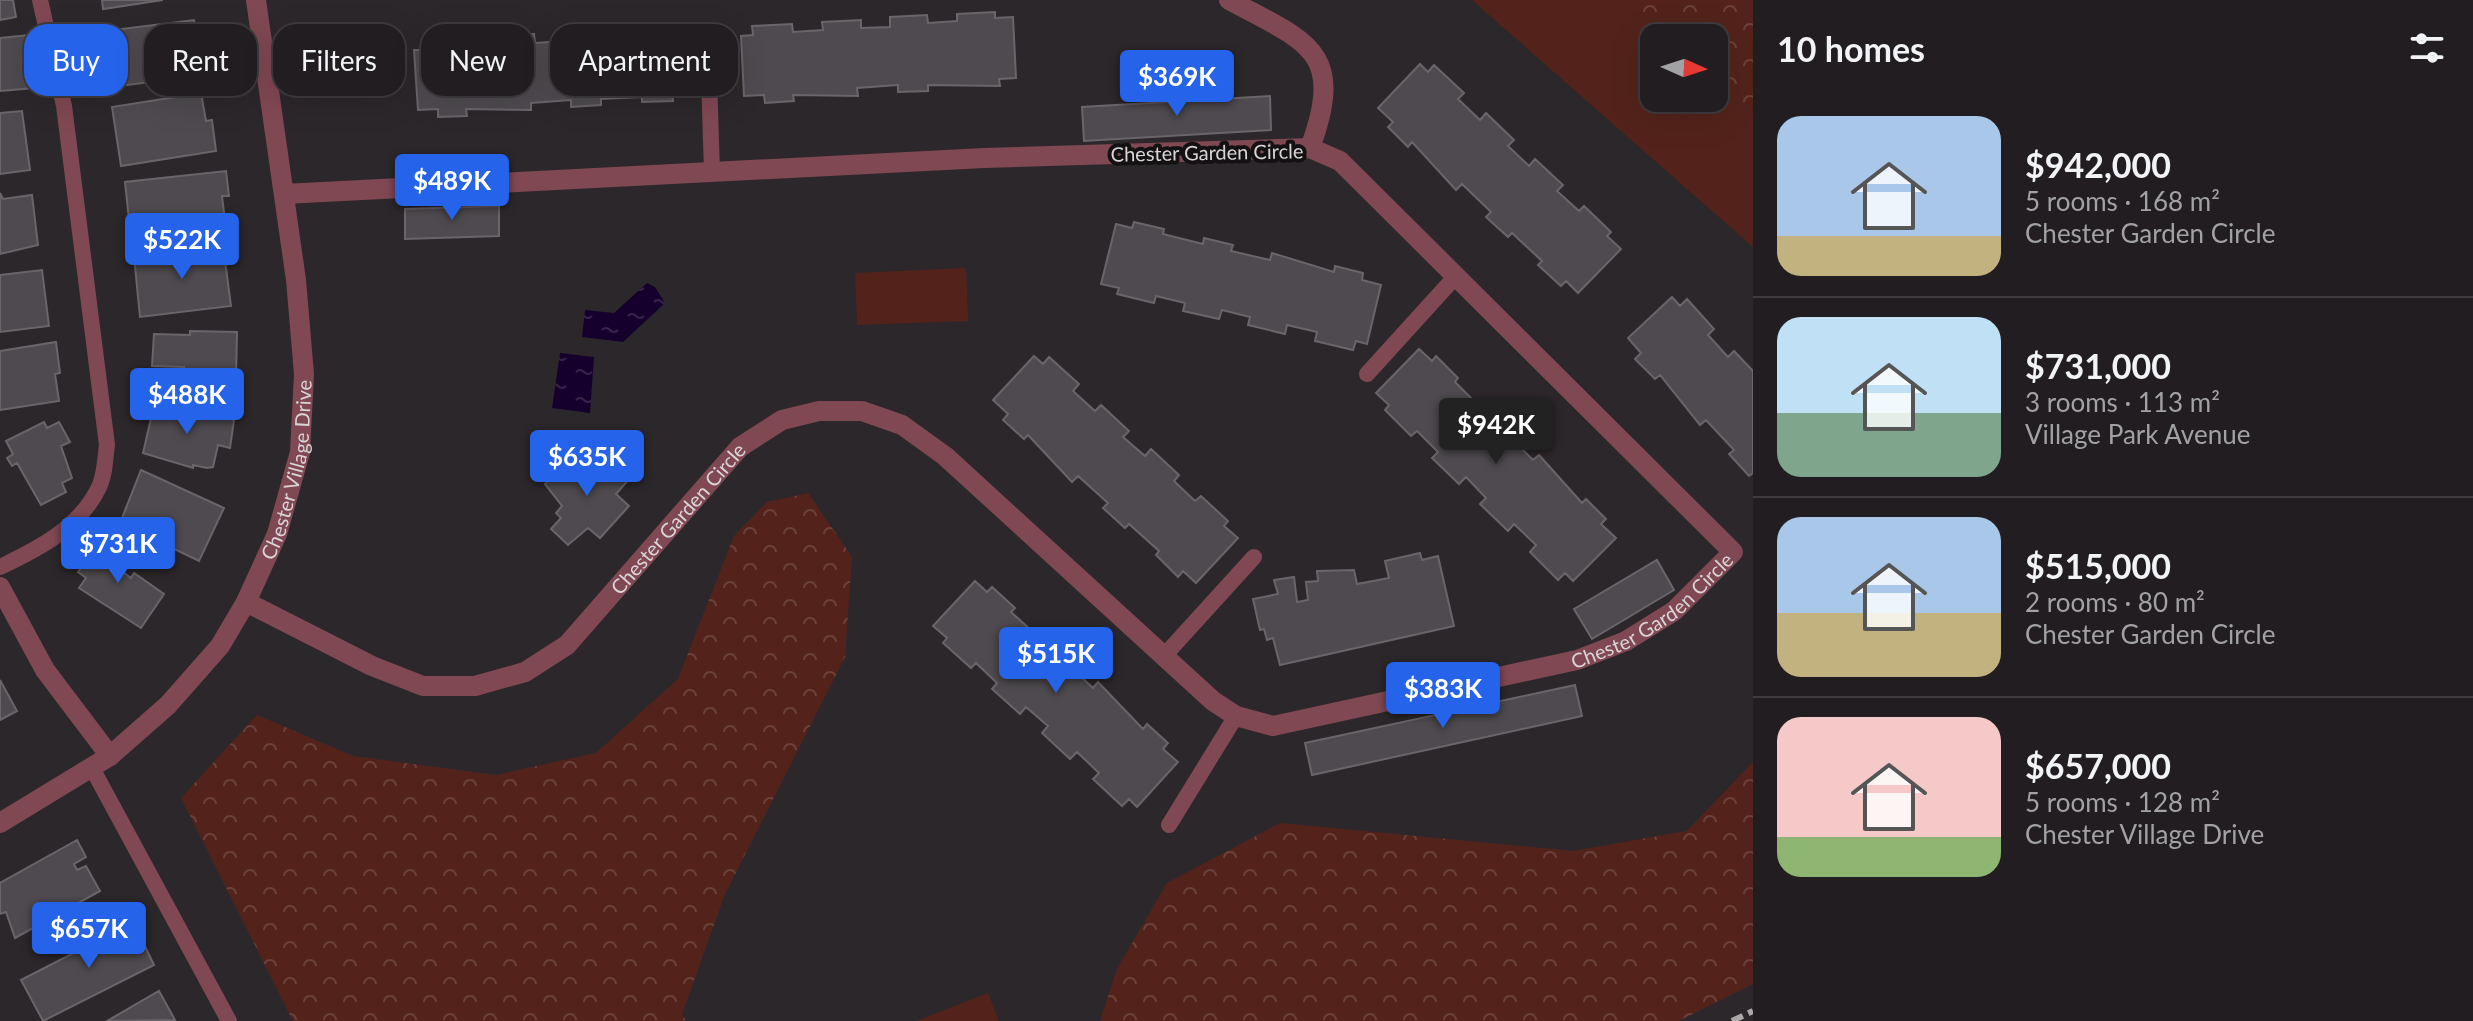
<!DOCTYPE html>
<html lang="en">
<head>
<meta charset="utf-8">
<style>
  :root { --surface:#211d20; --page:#292629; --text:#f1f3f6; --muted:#a2a2a5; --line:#3e3b3e; --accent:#2563eb }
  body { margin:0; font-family:Lato,sans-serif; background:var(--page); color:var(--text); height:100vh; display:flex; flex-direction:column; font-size:30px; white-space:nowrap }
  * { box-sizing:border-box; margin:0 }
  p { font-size:26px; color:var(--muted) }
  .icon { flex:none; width:44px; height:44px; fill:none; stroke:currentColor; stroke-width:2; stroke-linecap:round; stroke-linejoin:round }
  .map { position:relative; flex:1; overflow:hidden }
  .sheet { display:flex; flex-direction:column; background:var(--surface); width:720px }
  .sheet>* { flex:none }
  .top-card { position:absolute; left:24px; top:24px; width:760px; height:72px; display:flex; gap:16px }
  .needle { width:52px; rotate:93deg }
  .buttons { position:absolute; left:1640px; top:24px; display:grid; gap:16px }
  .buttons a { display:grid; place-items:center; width:88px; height:88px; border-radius:16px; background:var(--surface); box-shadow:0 8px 32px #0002,0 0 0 2px var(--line); font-size:40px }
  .price { position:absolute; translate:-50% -68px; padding:0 18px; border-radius:8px; background:var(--accent); color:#fff; font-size:26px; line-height:52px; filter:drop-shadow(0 2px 4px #0008) }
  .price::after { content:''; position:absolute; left:50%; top:48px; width:24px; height:18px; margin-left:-12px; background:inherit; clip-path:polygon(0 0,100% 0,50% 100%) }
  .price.active { background:#222; color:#fff }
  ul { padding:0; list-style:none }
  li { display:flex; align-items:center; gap:24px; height:200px; padding:0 24px }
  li+li { border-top:2px solid var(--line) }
  li span { display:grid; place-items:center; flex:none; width:224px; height:160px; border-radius:24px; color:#555 }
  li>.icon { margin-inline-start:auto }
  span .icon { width:96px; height:96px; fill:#fffc; stroke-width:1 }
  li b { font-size:34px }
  h2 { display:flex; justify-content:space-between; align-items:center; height:96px; padding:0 24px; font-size:34px }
  .tag { padding:0 28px; border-radius:24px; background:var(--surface); box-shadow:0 8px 32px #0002,0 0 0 2px var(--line); font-size:28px; line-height:72px }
  .tag.active { background:var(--accent); color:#fff }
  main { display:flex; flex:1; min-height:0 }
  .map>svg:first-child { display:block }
  .forest { fill:url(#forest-crowns) }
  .green { fill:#53231b }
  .water { fill:url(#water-ripples) }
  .building { fill:#4e4a4f; stroke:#6a656a; stroke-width:2 }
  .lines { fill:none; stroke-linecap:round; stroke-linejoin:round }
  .lane { stroke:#804853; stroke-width:16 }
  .street { stroke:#804853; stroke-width:20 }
  .rail { stroke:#aba7a9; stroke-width:6; stroke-dasharray:12 6; stroke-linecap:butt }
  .labels { text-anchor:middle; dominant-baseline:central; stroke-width:8; stroke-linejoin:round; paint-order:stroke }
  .street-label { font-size:20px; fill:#d9d5d7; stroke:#131112 }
</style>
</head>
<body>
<main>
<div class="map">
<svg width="1753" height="1021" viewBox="0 0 1753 1021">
  <defs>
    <pattern id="forest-crowns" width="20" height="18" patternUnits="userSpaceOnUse" patternTransform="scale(2)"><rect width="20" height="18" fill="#53231b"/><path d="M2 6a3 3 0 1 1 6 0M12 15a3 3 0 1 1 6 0" fill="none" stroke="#6b423b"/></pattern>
    <pattern id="water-ripples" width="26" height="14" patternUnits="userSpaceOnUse" patternTransform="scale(2)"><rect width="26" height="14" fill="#15002d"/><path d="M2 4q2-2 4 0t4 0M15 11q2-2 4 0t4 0" fill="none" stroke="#36244b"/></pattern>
  </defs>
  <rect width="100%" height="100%" fill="#2c272a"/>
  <path class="forest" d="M 1616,0 L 1753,0 L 1753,117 L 1714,84 L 1714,38 L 1660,38 Z
    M 808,493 L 852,557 L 845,657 L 725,894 L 682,1014 L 686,1021 L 293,1021 L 181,798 L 257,715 L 353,756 L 496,775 L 596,753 L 678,679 L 734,536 L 767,502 Z
    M 1753,762 L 1753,984 L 1679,1021 L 1100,1021 L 1117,969 L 1167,883 L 1280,823 L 1573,851 L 1687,831 Z"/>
  <path class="green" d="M 1472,0 L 1616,0 L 1660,38 L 1654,38 L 1654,98 L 1714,98 L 1714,84 L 1753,117 L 1753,247 Z
    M 966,268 L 968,321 L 857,325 L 855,273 Z
    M 988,993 L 999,1021 L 916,1021 Z"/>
  <path class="water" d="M 647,283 L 655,287 L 665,303 L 623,342 L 582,337 L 585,310 L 614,313 Z
    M 560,353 L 594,357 L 590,413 L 552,408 Z"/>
  <path class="building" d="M 0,0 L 13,0 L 16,17 L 0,20 Z
    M 102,0 L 163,0 L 103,9 Z
    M 995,12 L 995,18 L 1013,17 L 1016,78 L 999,79 L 1000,86 L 928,85 L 928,91 L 898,92 L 898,85 L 857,88 L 858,96 L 793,95 L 794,101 L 765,103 L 764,95 L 744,96 L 741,36 L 753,35 L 752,26 L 792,24 L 793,32 L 823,30 L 822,22 L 861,20 L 861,28 L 890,27 L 890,17 L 927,15 L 928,23 L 957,21 L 957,14 Z
    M 194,20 L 198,49 L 192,50 L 198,76 L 112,87 L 105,31 Z
    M 668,26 L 668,33 L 687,32 L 690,93 L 672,94 L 673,101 L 642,102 L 642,97 L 601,99 L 601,105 L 571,107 L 571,100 L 531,103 L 531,110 L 466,109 L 467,116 L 438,117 L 438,109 L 418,110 L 414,50 L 426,50 L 426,40 L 466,38 L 466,47 L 496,45 L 496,36 L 534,34 L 535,43 L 564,41 L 563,32 L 601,29 L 601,38 L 631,36 L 630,29 Z
    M 29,35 L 34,88 L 0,91 L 0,38 Z
    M 1420,64 L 1428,72 L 1434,65 L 1464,93 L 1458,99 L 1480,120 L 1486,113 L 1514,140 L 1508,146 L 1529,166 L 1535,159 L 1563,185 L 1557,191 L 1579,211 L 1584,206 L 1611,232 L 1607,236 L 1621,249 L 1578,293 L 1566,281 L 1561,286 L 1538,265 L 1542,261 L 1512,233 L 1508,237 L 1486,217 L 1491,212 L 1462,184 L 1456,190 L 1412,142 L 1408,147 L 1388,127 L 1393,122 L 1378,108 Z
    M 201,93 L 206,121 L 212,120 L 216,151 L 121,166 L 112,107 Z
    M 1270,96 L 1271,130 L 1084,141 L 1082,107 Z
    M 22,111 L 30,170 L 0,174 L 0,113 Z
    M 226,171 L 229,196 L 222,196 L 226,229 L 131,239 L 125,182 Z
    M 0,193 L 3,199 L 32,195 L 38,245 L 0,254 Z
    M 499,206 L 499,236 L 405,239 L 405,209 Z
    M 1134,222 L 1164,229 L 1163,234 L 1203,244 L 1204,238 L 1233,245 L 1231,251 L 1270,260 L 1272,253 L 1334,272 L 1335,266 L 1363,273 L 1362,280 L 1381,285 L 1367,344 L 1356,341 L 1353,350 L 1315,341 L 1317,332 L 1287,325 L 1285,334 L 1248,325 L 1250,317 L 1222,310 L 1219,319 L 1183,311 L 1185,303 L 1156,296 L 1154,303 L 1117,294 L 1119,288 L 1101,284 L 1116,224 L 1132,228 Z
    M 223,245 L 231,306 L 140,317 L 134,256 Z
    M 42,270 L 49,326 L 0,332 L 0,275 Z
    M 1672,297 L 1680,306 L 1687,299 L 1714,329 L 1708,335 L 1728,357 L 1734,351 L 1753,371 L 1753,473 L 1749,476 L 1729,454 L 1734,450 L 1706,420 L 1700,425 L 1660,375 L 1655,379 L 1635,359 L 1641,353 L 1628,338 Z
    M 190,331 L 237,332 L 236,376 L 223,375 L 223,389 L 184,388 L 184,367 L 152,366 L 154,334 L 190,335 Z
    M 56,342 L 60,373 L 55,374 L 59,401 L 0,410 L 0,351 Z
    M 1419,349 L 1432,361 L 1436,356 L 1458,378 L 1455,382 L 1484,411 L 1488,407 L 1509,427 L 1505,432 L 1533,460 L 1539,455 L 1582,503 L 1586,499 L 1606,519 L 1601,524 L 1616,538 L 1573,581 L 1565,573 L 1558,580 L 1530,552 L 1536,545 L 1514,524 L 1508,531 L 1480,504 L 1486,498 L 1466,477 L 1459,484 L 1432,458 L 1438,452 L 1417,431 L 1411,436 L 1385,410 L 1389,405 L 1376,393 Z
    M 1034,356 L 1043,364 L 1049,357 L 1079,384 L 1073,391 L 1095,411 L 1101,405 L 1129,431 L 1123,437 L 1145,456 L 1151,449 L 1179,475 L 1174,481 L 1195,501 L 1201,496 L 1228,521 L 1224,526 L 1238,538 L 1196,583 L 1183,571 L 1178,577 L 1156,555 L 1159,551 L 1129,524 L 1125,528 L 1103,508 L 1108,503 L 1078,476 L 1072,482 L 1028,435 L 1024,439 L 1003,420 L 1008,414 L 993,400 Z
    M 155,401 L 234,420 L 230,448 L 218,445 L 213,467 L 207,468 L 193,465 L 193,468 L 143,453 Z
    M 44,422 L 47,428 L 59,422 L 70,442 L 61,446 L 72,478 L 62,483 L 66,492 L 41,505 L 17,463 L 12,466 L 7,458 L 13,454 L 6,441 Z
    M 606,456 L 630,478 L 616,494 L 629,506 L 600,538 L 588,528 L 568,545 L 551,529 L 561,518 L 556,513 L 562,506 L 545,484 L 568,459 L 576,467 L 580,462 L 591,472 Z
    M 141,470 L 224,508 L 199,561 L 120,523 Z
    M 100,540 L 130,560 L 123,572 L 131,578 L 134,573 L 164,594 L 141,628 L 79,588 L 86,578 L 78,572 Z
    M 1420,553 L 1422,560 L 1438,556 L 1454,626 L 1280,665 L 1273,638 L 1267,640 L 1264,629 L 1260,630 L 1253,599 L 1278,594 L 1274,580 L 1294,577 L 1297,602 L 1308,600 L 1306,582 L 1318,581 L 1317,571 L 1354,570 L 1357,584 L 1389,578 L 1385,561 Z
    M 1657,560 L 1674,590 L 1592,639 L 1574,609 Z
    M 975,581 L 987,592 L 992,587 L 1015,608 L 1011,612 L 1042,640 L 1046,635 L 1068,656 L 1063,660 L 1093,688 L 1098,682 L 1143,729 L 1147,724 L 1168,743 L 1163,749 L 1178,762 L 1137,807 L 1129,799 L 1122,806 L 1093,779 L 1099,773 L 1077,752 L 1070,759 L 1042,733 L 1048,726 L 1026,707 L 1020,714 L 992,689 L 997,683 L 976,663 L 971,668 L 943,643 L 947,638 L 933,626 Z
    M 0,680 L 17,711 L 0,720 Z
    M 1575,685 L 1582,716 L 1312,775 L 1305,743 Z
    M 77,840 L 86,857 L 74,864 L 77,870 L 86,866 L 100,891 L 15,938 L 6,912 L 0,914 L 0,883 Z
    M 131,917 L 154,965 L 43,1021 L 21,980 L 101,939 L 99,934 Z
    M 159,991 L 175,1020 L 107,1021 Z"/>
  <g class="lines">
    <path class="lane" d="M 708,46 L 712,172
      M 1367,374 L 1456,276
      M 0,567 C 38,549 79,528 98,489 C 105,477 105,458 107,445 L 64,106 L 40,0
      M 1164,656 L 1254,557
      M 92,768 L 229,1021
      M 1169,825 L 1236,716"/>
    <g class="street">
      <path d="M 1229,0 C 1307,42 1346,50 1310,148"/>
      <path d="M 0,587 L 45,670 L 110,756"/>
      <path id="s1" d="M 246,602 L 372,666 L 423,686 L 475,686 L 525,672 L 567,645 L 740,447 L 782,420 L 819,411 L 862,411 L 902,425 L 945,456 L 1213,701 L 1236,716 L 1273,726 L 1577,660 L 1626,641 L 1674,611 L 1733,552 L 1340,161 L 1310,148 L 984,158 L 284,194"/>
      <path id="s2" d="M 0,823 L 110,756 L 168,705 L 220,646 L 246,602 L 277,534 L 300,452 L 304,374 L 296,280 L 256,0"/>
    </g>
    <path class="rail" d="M 1732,1021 L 1753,1011"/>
  </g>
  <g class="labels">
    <g class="street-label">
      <text transform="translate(1207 152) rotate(-1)">Chester Garden Circle</text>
      <text stroke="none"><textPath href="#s2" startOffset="476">Chester Village Drive</textPath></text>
      <text stroke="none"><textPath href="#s1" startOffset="518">Chester Garden Circle</textPath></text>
      <text stroke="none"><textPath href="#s1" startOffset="1670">Chester Garden Circle</textPath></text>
    </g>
  </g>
</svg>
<div class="buttons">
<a><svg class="needle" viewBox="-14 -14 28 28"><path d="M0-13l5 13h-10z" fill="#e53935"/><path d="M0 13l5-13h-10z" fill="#a2a2a5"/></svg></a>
</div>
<b class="price" style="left:1177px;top:118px">$369K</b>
<b class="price" style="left:452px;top:222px">$489K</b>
<b class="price" style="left:182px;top:281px">$522K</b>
<b class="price" style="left:187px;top:436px">$488K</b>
<b class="price active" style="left:1496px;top:466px">$942K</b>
<b class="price" style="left:587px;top:498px">$635K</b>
<b class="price" style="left:118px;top:585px">$731K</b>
<b class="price" style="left:1056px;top:695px">$515K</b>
<b class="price" style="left:1443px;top:730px">$383K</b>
<b class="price" style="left:89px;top:970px">$657K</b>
<div class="top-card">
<a class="tag active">Buy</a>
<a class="tag">Rent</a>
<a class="tag">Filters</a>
<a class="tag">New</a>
<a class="tag">Apartment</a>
</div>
</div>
<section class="sheet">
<h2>10 homes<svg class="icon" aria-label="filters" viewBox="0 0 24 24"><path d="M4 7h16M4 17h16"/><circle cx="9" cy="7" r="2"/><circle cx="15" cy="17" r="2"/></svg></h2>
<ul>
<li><span style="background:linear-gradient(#a9c7e8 75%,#c2b280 0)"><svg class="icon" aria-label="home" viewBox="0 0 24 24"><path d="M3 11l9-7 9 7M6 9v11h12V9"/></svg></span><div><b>$942,000</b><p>5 rooms · 168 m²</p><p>Chester Garden Circle</p></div></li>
<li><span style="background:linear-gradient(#bfe0f5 60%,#7fa58c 0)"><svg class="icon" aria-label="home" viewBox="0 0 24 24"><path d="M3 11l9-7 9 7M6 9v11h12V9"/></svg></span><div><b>$731,000</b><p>3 rooms · 113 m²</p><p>Village Park Avenue</p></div></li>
<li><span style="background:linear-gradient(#a9c7e8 60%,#c2b280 0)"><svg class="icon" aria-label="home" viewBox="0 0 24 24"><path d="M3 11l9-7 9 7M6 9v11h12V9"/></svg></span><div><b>$515,000</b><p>2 rooms · 80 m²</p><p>Chester Garden Circle</p></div></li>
<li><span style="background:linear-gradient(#f6c9c9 75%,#8fb573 0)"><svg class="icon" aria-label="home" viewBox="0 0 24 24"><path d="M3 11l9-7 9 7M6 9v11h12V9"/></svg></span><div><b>$657,000</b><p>5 rooms · 128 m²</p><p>Chester Village Drive</p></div></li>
</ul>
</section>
</main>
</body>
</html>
